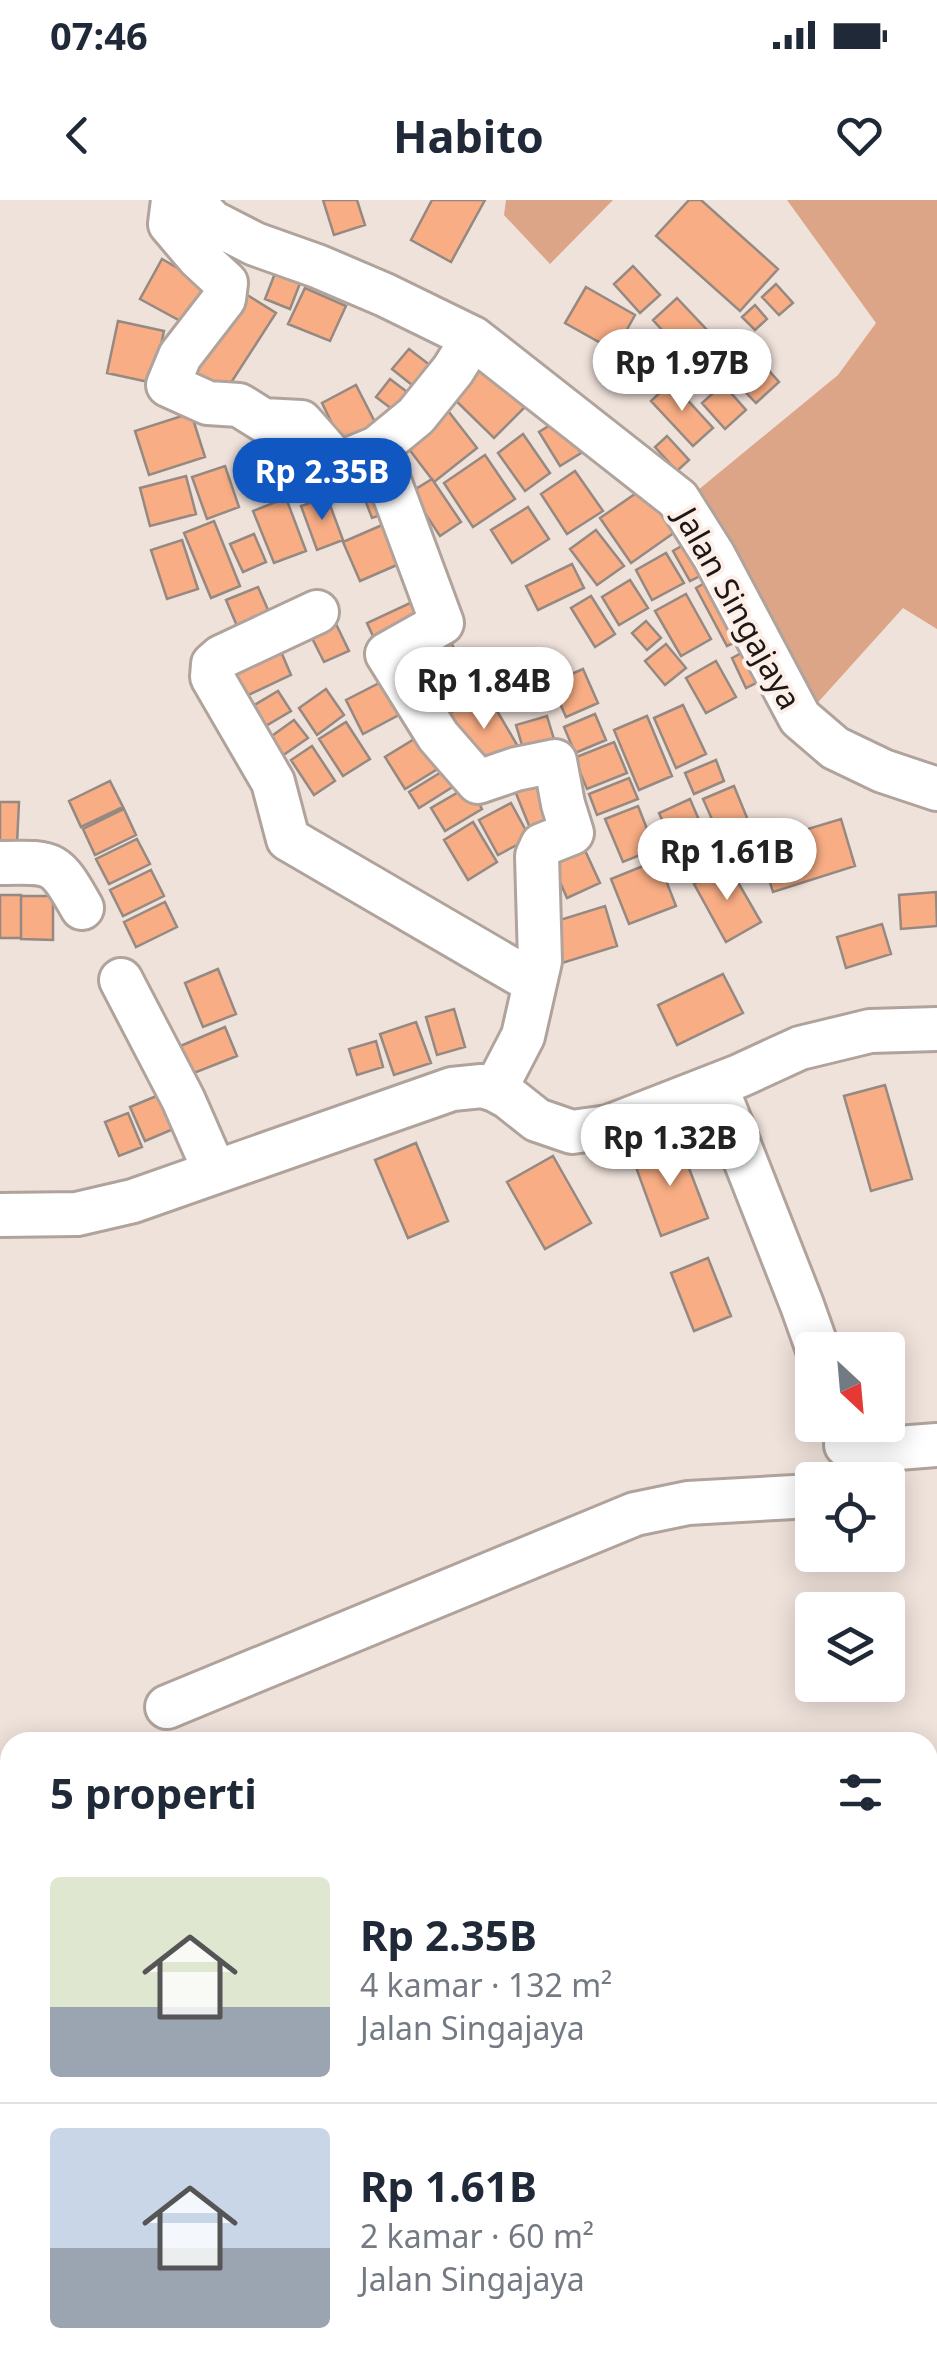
<!DOCTYPE html>
<html lang="id">
<head>
<meta charset="utf-8">
<style>
  :root { --surface:#fff; --page:#f2f2f3; --text:#1f2937; --muted:#747a83; --line:#e0e1e3; --accent:#1057c1 }
  body { margin:0; font-family:"Noto Sans",sans-serif; background:var(--page); color:var(--text); height:100vh; display:flex; flex-direction:column; font-size:38px; white-space:nowrap }
  * { box-sizing:border-box; margin:0 }
  p { font-size:32px; color:var(--muted) }
  .icon { flex:none; width:55px; height:55px; fill:none; stroke:currentColor; stroke-width:2; stroke-linecap:round; stroke-linejoin:round }
  .map { position:relative; flex:1; overflow:hidden }
  .details { position:absolute; left:0px; top:1532px; width:938px; height:642px; display:flex; flex-direction:column; background:var(--surface); border-radius:30px 30px 0 0; box-shadow:0 5px 25px #0003 }
  .details>* { flex:none }
  .needle { width:65px; rotate:154deg }
  .controls { position:absolute; left:795px; top:1132px; display:grid; gap:20px }
  .controls a { display:grid; place-items:center; width:110px; height:110px; border-radius:10px; background:var(--surface); box-shadow:0 5px 25px #0003; font-size:50px }
  .price { position:absolute; translate:-50% -85px; padding:0 22px; border-radius:35px; background:#fff; color:#222; font-size:32px; line-height:65px; filter:drop-shadow(0 2px 5px #0008) }
  .price::after { content:''; position:absolute; left:50%; top:60px; width:30px; height:22px; margin-left:-15px; background:inherit; clip-path:polygon(0 0,100% 0,50% 100%) }
  .price.selected { background:var(--accent); color:#fff }
  ul { padding:0; list-style:none }
  li { display:flex; align-items:center; gap:30px; height:250px; padding:0 50px }
  li+li { border-top:2px solid var(--line) }
  li span { display:grid; place-items:center; flex:none; width:280px; height:200px; border-radius:10px; color:#555 }
  li>.icon { margin-inline-start:auto }
  span .icon { width:120px; height:120px; fill:#fffc; stroke-width:1 }
  li b { font-size:42px }
  h2 { display:flex; justify-content:space-between; align-items:center; height:120px; padding:0 50px; font-size:42px }
  .status { display:flex; justify-content:space-between; align-items:center; height:70px; padding:0 50px; background:var(--surface); direction:ltr }
  .status svg { height:28px; fill:currentColor }
  header { display:flex; justify-content:space-between; align-items:center; height:130px; padding:0 50px; background:var(--surface); font-size:45px; font-weight:700 }
  .map>svg:first-child { display:block }
  .green { fill:#dca587 }
  .water { fill:#be7850 }
  .building { fill:#f8ad84; stroke:#958982; stroke-width:2.5 }
  .lines { fill:none; stroke-linecap:round; stroke-linejoin:round }
  .minor-casing { stroke:#b0a39c; stroke-width:48 }
  .minor { stroke:#fff; stroke-width:42 }
  .labels { text-anchor:middle; dominant-baseline:central; stroke-width:8; stroke-linejoin:round; paint-order:stroke }
  .street-label { font-size:32px; fill:#1d1816; stroke:#fdefe8 }
</style>
</head>
<body>
<div class="status"><b>07:46</b><svg viewBox="0 0 49 12"><path d="M0 12V9h3v3zM5 12V6h3v6zM10 12V3h3v9zM15 12V0h3v12zM26 1h20v11H26zM47 4h2v5h-2z"/></svg></div>
<header><svg class="icon" aria-label="back" viewBox="0 0 24 24"><path d="M15 5l-7 7 7 7"/></svg>Habito<svg class="icon" aria-label="heart" viewBox="0 0 24 24"><path d="M12 20l-8-8c-3-5 5-10 8-4 3-6 11-1 8 4z"/></svg></header>
<div class="map">
<svg width="937" height="2173" viewBox="0 0 937 2173">
  <rect width="100%" height="100%" fill="#efe2db"/>
  <path class="green" d="M 506,0 L 613,0 L 550,64 L 504,15 Z
    M 787,0 L 937,0 L 937,429 L 903,408 L 812,509 L 692,295 L 838,175 L 876,123 Z"/>
  <path class="water" d="M 928,1708 L 937,1708 L 937,2173 L 0,2173 L 0,1890 L 10,1893 L 10,2165 L 928,2165 Z"/>
  <path class="building" d="M 323,0 L 357,0 L 365,25 L 334,35 Z
    M 432,0 L 485,0 L 451,62 L 411,40 Z
    M 689,0 L 701,0 L 778,69 L 740,111 L 656,36 Z
    M 162,59 L 219,92 L 197,130 L 140,99 Z
    M 279,63 L 304,73 L 290,109 L 265,99 Z
    M 633,66 L 660,95 L 640,113 L 614,84 Z
    M 776,84 L 793,103 L 779,115 L 762,97 Z
    M 586,87 L 635,115 L 615,151 L 565,123 Z
    M 305,88 L 346,106 L 330,141 L 288,124 Z
    M 241,91 L 276,113 L 225,192 L 190,170 Z
    M 677,98 L 707,130 L 682,152 L 653,120 Z
    M 755,105 L 767,119 L 755,130 L 742,117 Z
    M 118,121 L 164,131 L 153,183 L 107,173 Z
    M 655,135 L 679,162 L 652,187 L 627,161 Z
    M 715,137 L 736,159 L 701,191 L 680,168 Z
    M 409,149 L 444,176 L 427,197 L 392,169 Z
    M 754,154 L 779,182 L 756,203 L 730,176 Z
    M 481,161 L 526,206 L 494,238 L 448,193 Z
    M 390,179 L 419,201 L 405,219 L 376,197 Z
    M 671,182 L 713,228 L 693,246 L 651,201 Z
    M 723,184 L 746,210 L 725,229 L 702,203 Z
    M 356,185 L 379,230 L 344,248 L 322,203 Z
    M 442,203 L 477,248 L 434,282 L 399,236 Z
    M 191,213 L 205,257 L 149,275 L 135,231 Z
    M 560,219 L 581,253 L 560,266 L 539,232 Z
    M 523,234 L 550,273 L 525,291 L 498,253 Z
    M 667,236 L 689,260 L 677,271 L 655,247 Z
    M 313,242 L 326,271 L 268,298 L 255,269 Z
    M 485,255 L 515,299 L 473,327 L 444,283 Z
    M 371,258 L 392,311 L 372,318 L 352,266 Z
    M 225,266 L 239,307 L 207,319 L 192,277 Z
    M 575,271 L 603,311 L 567,334 L 541,294 Z
    M 186,276 L 196,314 L 150,326 L 140,288 Z
    M 432,279 L 461,322 L 440,336 L 411,292 Z
    M 648,285 L 678,330 L 631,363 L 600,318 Z
    M 327,297 L 343,340 L 317,350 L 301,306 Z
    M 286,298 L 306,351 L 274,363 L 253,311 Z
    M 528,307 L 549,339 L 512,363 L 491,330 Z
    M 396,319 L 413,358 L 360,381 L 343,342 Z
    M 214,321 L 240,386 L 211,398 L 184,333 Z
    M 596,330 L 624,366 L 597,385 L 570,349 Z
    M 254,334 L 266,362 L 243,372 L 230,344 Z
    M 182,340 L 198,389 L 167,399 L 151,350 Z
    M 692,340 L 710,371 L 690,381 L 673,351 Z
    M 666,353 L 684,383 L 652,400 L 636,370 Z
    M 572,364 L 584,388 L 538,410 L 526,386 Z
    M 716,377 L 748,436 L 727,446 L 696,388 Z
    M 630,380 L 648,408 L 619,425 L 602,397 Z
    M 258,387 L 269,412 L 237,426 L 226,400 Z
    M 686,394 L 711,439 L 681,456 L 655,411 Z
    M 591,396 L 615,434 L 595,447 L 571,408 Z
    M 421,398 L 433,422 L 378,447 L 367,423 Z
    M 646,421 L 661,438 L 647,450 L 632,433 Z
    M 336,424 L 349,451 L 324,462 L 311,436 Z
    M 442,426 L 456,452 L 419,472 L 405,446 Z
    M 666,444 L 686,468 L 665,485 L 645,461 Z
    M 279,447 L 291,475 L 242,498 L 230,470 Z
    M 751,448 L 766,478 L 746,488 L 732,458 Z
    M 463,452 L 482,484 L 437,509 L 419,477 Z
    M 716,461 L 736,497 L 706,513 L 686,478 Z
    M 583,469 L 598,503 L 566,517 L 551,483 Z
    M 395,475 L 412,508 L 363,534 L 346,500 Z
    M 326,489 L 344,515 L 317,535 L 299,508 Z
    M 278,491 L 291,511 L 264,527 L 251,507 Z
    M 486,492 L 520,550 L 481,572 L 448,514 Z
    M 683,505 L 706,554 L 676,568 L 654,518 Z
    M 595,514 L 606,540 L 575,553 L 564,527 Z
    M 547,516 L 559,556 L 528,565 L 516,525 Z
    M 647,516 L 672,576 L 639,590 L 614,530 Z
    M 294,520 L 308,538 L 282,556 L 269,538 Z
    M 346,522 L 370,559 L 343,576 L 319,539 Z
    M 429,530 L 449,562 L 405,589 L 385,557 Z
    M 614,542 L 627,573 L 587,589 L 574,558 Z
    M 312,546 L 335,581 L 314,595 L 291,560 Z
    M 716,560 L 724,581 L 694,594 L 685,573 Z
    M 456,563 L 467,578 L 419,608 L 409,592 Z
    M 542,569 L 565,626 L 534,638 L 511,581 Z
    M 629,578 L 638,599 L 597,615 L 589,594 Z
    M 110,581 L 123,607 L 81,627 L 69,601 Z
    M 469,586 L 482,609 L 445,631 L 431,608 Z
    M 734,586 L 752,630 L 722,642 L 703,599 Z
    M 690,599 L 705,634 L 675,648 L 659,613 Z
    M 0,602 L 19,602 L 17,644 L 0,644 Z
    M 511,603 L 530,638 L 498,655 L 479,620 Z
    M 638,606 L 655,649 L 623,662 L 605,619 Z
    M 124,609 L 136,635 L 95,655 L 83,629 Z
    M 841,619 L 855,666 L 773,692 L 758,644 Z
    M 473,622 L 497,662 L 468,680 L 444,640 Z
    M 577,633 L 600,683 L 567,698 L 545,648 Z
    M 137,639 L 150,664 L 109,684 L 96,659 Z
    M 658,660 L 676,706 L 629,724 L 611,679 Z
    M 728,665 L 761,722 L 726,742 L 694,684 Z
    M 151,670 L 164,696 L 123,716 L 110,690 Z
    M 936,692 L 937,726 L 901,729 L 899,695 Z
    M 0,695 L 21,695 L 21,738 L 0,738 Z
    M 21,696 L 53,696 L 53,740 L 21,739 Z
    M 165,702 L 177,727 L 136,747 L 124,722 Z
    M 605,706 L 617,746 L 559,764 L 547,724 Z
    M 882,724 L 891,754 L 846,768 L 837,737 Z
    M 218,769 L 236,814 L 203,827 L 185,783 Z
    M 723,774 L 743,813 L 677,845 L 658,805 Z
    M 454,809 L 465,847 L 437,855 L 426,817 Z
    M 416,822 L 431,863 L 394,875 L 380,834 Z
    M 225,827 L 237,856 L 189,875 L 178,847 Z
    M 376,841 L 383,867 L 357,875 L 349,849 Z
    M 885,885 L 912,979 L 871,991 L 844,896 Z
    M 171,890 L 185,924 L 145,941 L 130,907 Z
    M 128,913 L 142,947 L 119,956 L 105,922 Z
    M 679,942 L 708,1018 L 661,1036 L 633,959 Z
    M 416,943 L 448,1021 L 408,1038 L 375,960 Z
    M 553,956 L 591,1023 L 545,1049 L 507,982 Z
    M 708,1058 L 731,1116 L 694,1131 L 671,1073 Z
    M 0,1758 L 10,1767 L 10,1795 L 7,1799 L 0,1793 Z"/>
  <g class="lines">
    <defs>
      <path id="minor" d="M 173,0 L 170,24 L 198,57 L 226,83 L 224,99 L 180,156 L 168,185 L 208,203 L 239,205 L 263,220 L 301,222 L 338,264 L 377,248 L 442,423 L 387,454 L 438,536 L 478,582 L 516,569 L 555,561 L 563,604 L 572,633 L 542,645 L 537,656 L 540,761 L 523,836 L 495,890
        M 191,0 L 212,22 L 255,44 L 317,66 L 385,95 L 473,138 L 678,299 L 714,356 L 800,518 L 835,548 L 883,571 L 937,589
        M 377,248 L 416,216 L 453,170 L 473,138
        M 317,412 L 221,457 L 213,464 L 212,477 L 273,582 L 288,639 L 535,783
        M 0,663 C 54,662 55,660 82,708
        M 121,780 L 183,899 L 215,972
        M 716,886 L 802,1105 L 818,1150
        M 0,1015 L 77,1014 L 133,1001 L 452,889 L 482,886 L 495,890 L 508,897 L 537,920 L 572,932 L 608,927 L 739,876 L 800,848 L 870,831 L 937,829
        M 846,1245 L 898,1248 L 937,1245
        M 167,1507 L 635,1314 L 688,1303 L 812,1296
        M 928,1578 L 937,1581"/>
    </defs>
    <use href="#minor" class="minor-casing"/>
    <use href="#minor" class="minor"/>
  </g>
  <g class="labels">
    <g class="street-label">
      <text transform="translate(739 408) rotate(61)">Jalan Singajaya</text>
    </g>
  </g>
</svg>
<div class="controls">
<a><svg class="needle" viewBox="-14 -14 28 28"><path d="M0-13l5 13h-10z" fill="#e53935"/><path d="M0 13l5-13h-10z" fill="#747a83"/></svg></a>
<a><svg class="icon" aria-label="locate" viewBox="0 0 24 24"><circle cx="12" cy="12" r="6"/><path d="M12 2v4M12 18v4M2 12h4M18 12h4"/></svg></a>
<a><svg class="icon" aria-label="layers" viewBox="0 0 24 24"><path d="M12 4l9 5-9 5-9-5zM3 14l9 5 9-5"/></svg></a>
</div>
<b class="price" style="left:682px;top:214px">Rp 1.97B</b>
<b class="price selected" style="left:322px;top:323px">Rp 2.35B</b>
<b class="price" style="left:484px;top:532px">Rp 1.84B</b>
<b class="price" style="left:727px;top:703px">Rp 1.61B</b>
<b class="price" style="left:670px;top:989px">Rp 1.32B</b>
<section class="details">
<h2>5 properti<svg class="icon" aria-label="filters" viewBox="0 0 24 24"><path d="M4 7h16M4 17h16"/><circle cx="9" cy="7" r="2"/><circle cx="15" cy="17" r="2"/></svg></h2>
<ul>
<li><span style="background:linear-gradient(#dfe7d0 65%,#9aa5b1 0)"><svg class="icon" aria-label="home" viewBox="0 0 24 24"><path d="M3 11l9-7 9 7M6 9v11h12V9"/></svg></span><div><b>Rp 2.35B</b><p>4 kamar · 132 m²</p><p>Jalan Singajaya</p></div></li>
<li><span style="background:linear-gradient(#c9d6e8 60%,#9aa5b1 0)"><svg class="icon" aria-label="home" viewBox="0 0 24 24"><path d="M3 11l9-7 9 7M6 9v11h12V9"/></svg></span><div><b>Rp 1.61B</b><p>2 kamar · 60 m²</p><p>Jalan Singajaya</p></div></li>
</ul>
</section>
</div>
</body>
</html>
